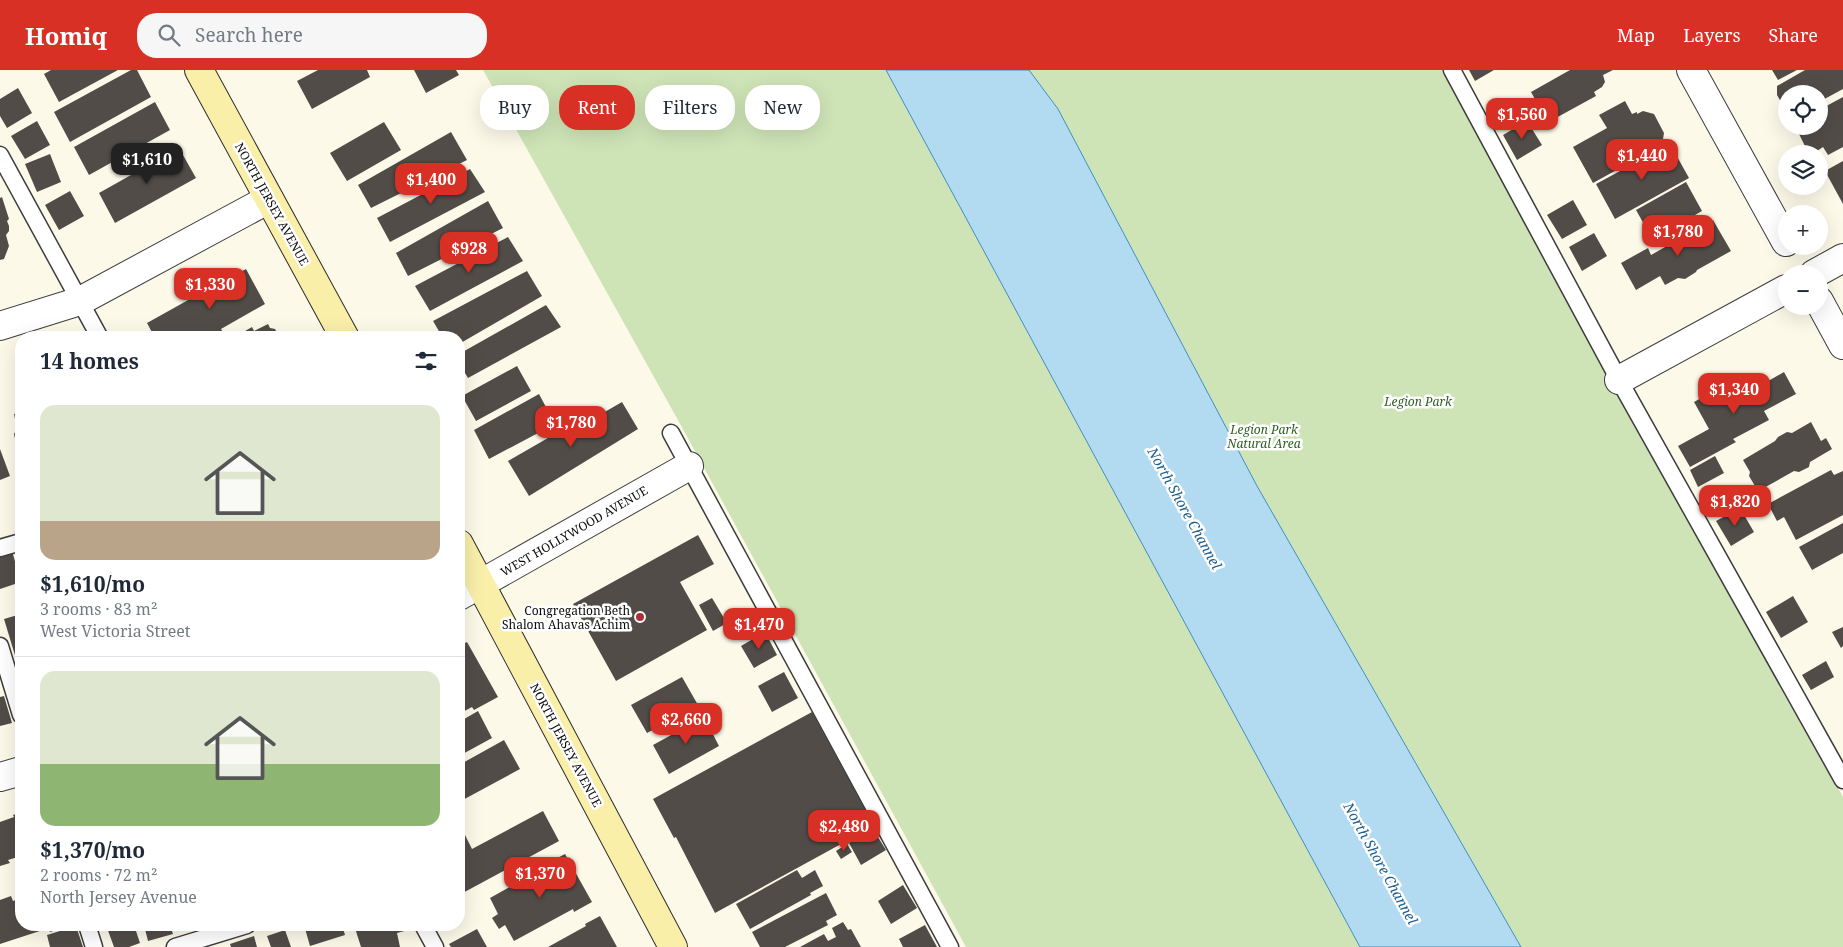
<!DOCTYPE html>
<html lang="en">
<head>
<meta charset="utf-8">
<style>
  :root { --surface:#fff; --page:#f6f6f7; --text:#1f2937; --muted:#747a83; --line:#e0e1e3; --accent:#d93025 }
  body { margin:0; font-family:"Noto Serif",serif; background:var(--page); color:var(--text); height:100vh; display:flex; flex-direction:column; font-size:19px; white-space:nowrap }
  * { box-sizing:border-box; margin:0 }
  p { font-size:16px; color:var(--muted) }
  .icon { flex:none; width:28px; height:28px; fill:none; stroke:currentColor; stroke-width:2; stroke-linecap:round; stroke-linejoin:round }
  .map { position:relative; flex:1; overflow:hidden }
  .sheet { position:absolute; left:15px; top:261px; width:450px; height:600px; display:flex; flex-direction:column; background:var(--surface); border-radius:20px; box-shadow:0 5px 20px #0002 }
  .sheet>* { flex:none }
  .top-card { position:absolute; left:480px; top:15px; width:475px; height:45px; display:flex; gap:10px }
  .fabs { position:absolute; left:1778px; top:15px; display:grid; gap:10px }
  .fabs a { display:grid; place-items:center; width:50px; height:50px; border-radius:50%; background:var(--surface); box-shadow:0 5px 20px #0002; font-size:25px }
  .price { position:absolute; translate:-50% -42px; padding:0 11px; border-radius:10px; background:var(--accent); color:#fff; font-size:16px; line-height:32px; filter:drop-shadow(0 1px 2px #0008) }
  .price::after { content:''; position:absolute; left:50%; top:30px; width:15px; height:11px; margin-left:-8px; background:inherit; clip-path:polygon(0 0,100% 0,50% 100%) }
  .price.selected { background:#222; color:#fff }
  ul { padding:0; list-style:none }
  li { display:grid; align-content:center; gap:10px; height:265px; padding:0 25px }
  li+li { border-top:1px solid var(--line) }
  li span { display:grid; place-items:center; height:155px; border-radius:15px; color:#555 }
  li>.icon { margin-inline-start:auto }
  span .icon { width:90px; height:90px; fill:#fffc; stroke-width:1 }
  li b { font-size:21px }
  h2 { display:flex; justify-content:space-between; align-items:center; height:60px; padding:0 25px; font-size:21px }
  .chip { padding:0 18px; border-radius:20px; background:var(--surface); box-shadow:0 5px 20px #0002; font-size:18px; line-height:45px }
  .chip.selected { background:var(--accent); color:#fff }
  header { display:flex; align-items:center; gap:30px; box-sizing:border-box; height:70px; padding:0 25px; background:var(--accent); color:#fff }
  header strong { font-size:24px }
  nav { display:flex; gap:28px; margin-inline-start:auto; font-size:18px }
  .search { width:350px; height:45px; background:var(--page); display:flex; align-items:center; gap:12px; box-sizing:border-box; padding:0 18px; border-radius:20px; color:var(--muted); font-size:19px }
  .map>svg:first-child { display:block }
  .green { fill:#cee4b6 }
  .water { fill:#b2daf1; stroke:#3f8ec2 }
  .building { fill:#524c48 }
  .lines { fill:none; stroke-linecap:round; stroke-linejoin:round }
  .service-casing { stroke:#3d3d3d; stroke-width:19 }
  .minor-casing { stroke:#3d3d3d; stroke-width:30 }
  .secondary-casing { stroke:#2c2c2c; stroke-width:30 }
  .service { stroke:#fff; stroke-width:16 }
  .minor { stroke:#fff; stroke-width:28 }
  .secondary { stroke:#f9efa9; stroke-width:28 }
  .poi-dot { fill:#ae2e35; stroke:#fff; stroke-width:2 }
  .labels { text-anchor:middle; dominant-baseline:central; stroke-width:5; stroke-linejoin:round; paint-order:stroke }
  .street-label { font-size:12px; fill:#0a0a0a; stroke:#fff }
  .park-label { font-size:12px; font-style:italic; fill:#2d5c21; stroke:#fff }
  .poi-label { font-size:12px; fill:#0a0a0a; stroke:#fff; text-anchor:end }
  .water-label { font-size:14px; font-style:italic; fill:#1f6091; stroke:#fff }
</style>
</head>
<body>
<header>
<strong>Homiq</strong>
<div class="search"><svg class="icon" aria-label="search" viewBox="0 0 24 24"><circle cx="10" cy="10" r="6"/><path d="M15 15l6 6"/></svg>Search here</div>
<nav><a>Map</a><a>Layers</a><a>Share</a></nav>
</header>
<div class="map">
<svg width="1843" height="877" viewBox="0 0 1843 877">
  <rect width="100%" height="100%" fill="#fdf9e9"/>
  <path class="green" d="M 483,0 L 891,0 L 1360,877 L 966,877 L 679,352 Z
    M 1029,0 L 1444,0 L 1843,727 L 1843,877 L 1521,877 L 1257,416 L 1058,39 Z"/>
  <path class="water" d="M 886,0 L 1029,0 L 1058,39 L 1257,416 L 1521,877 L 1360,877 Z"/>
  <path class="building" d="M 51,0 L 118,0 L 59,32 L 44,4 Z
    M 131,0 L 137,0 L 151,27 L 70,72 L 54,42 Z
    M 318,0 L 367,0 L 370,7 L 312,39 L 297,11 Z
    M 414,0 L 456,0 L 459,5 L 426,23 Z
    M 1469,0 L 1494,0 L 1475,11 Z
    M 1570,0 L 1613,0 L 1603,5 L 1605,12 L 1602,17 L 1594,22 L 1596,26 L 1554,49 L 1547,37 L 1541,40 L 1531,22 Z
    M 1772,0 L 1797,0 L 1778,10 Z
    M 1805,0 L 1843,0 L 1843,19 L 1819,32 L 1819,24 L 1786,24 L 1786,37 L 1784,37 L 1777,25 L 1777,16 Z
    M 18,18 L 32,43 L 7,58 L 0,46 L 0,29 Z
    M 1843,27 L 1843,77 L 1828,85 L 1823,77 L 1814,83 L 1806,78 L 1799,64 L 1801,56 L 1819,56 L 1819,40 Z
    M 1625,31 L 1632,44 L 1637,42 L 1637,44 L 1643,41 L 1654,44 L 1664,63 L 1662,75 L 1593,113 L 1573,77 L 1607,58 L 1599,45 Z
    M 155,32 L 170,60 L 89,105 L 74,77 Z
    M 37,51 L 50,75 L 25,89 L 11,66 Z
    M 1527,51 L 1542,75 L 1517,90 L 1503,65 Z
    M 384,52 L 401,80 L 347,111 L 330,83 Z
    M 451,62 L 467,90 L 371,138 L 358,115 Z
    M 1670,74 L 1689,108 L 1615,149 L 1596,114 Z
    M 179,78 L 196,108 L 115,153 L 99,123 Z
    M 50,84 L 61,112 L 37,122 L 25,94 Z
    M 1843,91 L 1843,134 L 1825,101 Z
    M 470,99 L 485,122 L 390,172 L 377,148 Z
    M 1686,112 L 1702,141 L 1665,162 L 1657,149 L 1645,156 L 1636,140 Z
    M 70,121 L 84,146 L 59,160 L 45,135 Z
    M 2,127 L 9,149 L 7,151 L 9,156 L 9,161 L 6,165 L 9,176 L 4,189 L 0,190 L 0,128 Z
    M 1573,130 L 1587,155 L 1562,169 L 1547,145 Z
    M 488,131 L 503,158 L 408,206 L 396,183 Z
    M 1713,150 L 1731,181 L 1697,200 L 1696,202 L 1685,209 L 1678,208 L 1665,215 L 1660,206 L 1636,220 L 1621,193 L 1648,178 L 1651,185 Z
    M 1594,163 L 1607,186 L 1582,201 L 1569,177 Z
    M 508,167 L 523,191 L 430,241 L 415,216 Z
    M 246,199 L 265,234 L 221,259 L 224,264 L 218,268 L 212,268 L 210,264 L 203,268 L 155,268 L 147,253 L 190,229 L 189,226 L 201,220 L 203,223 Z
    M 527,201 L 542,226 L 459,274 L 459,268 L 443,268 L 433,251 Z
    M 546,235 L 561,257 L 468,308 L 459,293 L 459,284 Z
    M 268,254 L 270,258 L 275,259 L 280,268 L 233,268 L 252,257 L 254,261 Z
    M 517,296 L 531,321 L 476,351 L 462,326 Z
    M 1784,302 L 1796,324 L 1764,341 L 1769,350 L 1733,369 L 1736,372 L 1690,397 L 1678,376 L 1709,359 L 1694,332 L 1735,309 L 1741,319 L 1749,314 L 1756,318 Z
    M 539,324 L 555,354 L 489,389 L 474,360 Z
    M 622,332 L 638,359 L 529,426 L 508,391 L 574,353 L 577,358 Z
    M 21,342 L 21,375 L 16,373 L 14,364 L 17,359 L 14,344 Z
    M 1811,352 L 1821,371 L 1826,368 L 1832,379 L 1810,392 L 1809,397 L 1799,402 L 1794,401 L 1762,419 L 1755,416 L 1749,406 L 1750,402 L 1743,390 L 1775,371 L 1778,367 L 1787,362 L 1792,363 Z
    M 0,379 L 10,406 L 0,410 Z
    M 1715,386 L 1724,403 L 1698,417 L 1690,400 Z
    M 1831,400 L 1834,405 L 1843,401 L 1843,445 L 1796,470 L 1784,447 L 1777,451 L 1768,434 Z
    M 1740,438 L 1754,462 L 1731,476 L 1716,451 Z
    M 1843,453 L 1843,483 L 1812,500 L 1799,477 Z
    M 698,465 L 714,494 L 680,512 L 707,560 L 616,611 L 573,534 Z
    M 12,481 L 21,512 L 0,519 L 0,485 Z
    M 1793,526 L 1808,552 L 1781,568 L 1766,542 Z
    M 712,528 L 727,553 L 713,561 L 699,535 Z
    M 21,544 L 21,605 L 4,549 Z
    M 1843,557 L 1843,576 L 1841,578 L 1832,562 Z
    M 765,562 L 777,585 L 754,598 L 741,576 Z
    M 467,572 L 498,627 L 474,640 L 472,637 L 459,644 L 459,576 Z
    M 1826,591 L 1834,607 L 1811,620 L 1802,605 Z
    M 784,602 L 798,628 L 772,642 L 758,616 Z
    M 682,607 L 698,635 L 647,663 L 631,635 Z
    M 4,626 L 12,653 L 0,656 L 0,627 Z
    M 478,641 L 492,668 L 459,686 L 459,652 Z
    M 812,642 L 874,756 L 715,843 L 678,771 L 676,767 L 674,768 L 653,729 Z
    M 704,647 L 719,676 L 669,704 L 653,675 Z
    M 504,670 L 520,699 L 459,732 L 459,695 Z
    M 543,741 L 559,771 L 459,825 L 459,753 L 472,779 Z
    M 21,742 L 21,786 L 8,790 L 10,793 L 0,796 L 0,752 L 14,747 L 13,745 Z
    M 873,759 L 886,780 L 861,795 L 849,773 Z
    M 847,774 L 852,782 L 841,789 L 836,781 Z
    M 565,784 L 592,832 L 574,842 L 573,839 L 514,871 L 505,855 L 499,859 L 492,848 L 498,844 L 490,828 L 549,795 L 548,793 Z
    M 797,800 L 802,808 L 815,800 L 823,816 L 810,823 L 811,825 L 750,859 L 736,834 Z
    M 903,815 L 917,838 L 891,854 L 878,831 Z
    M 826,823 L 837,845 L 826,851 L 828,855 L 785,877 L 760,877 L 752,862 Z
    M 11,826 L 13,831 L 21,828 L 21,855 L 72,855 L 50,862 L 49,858 L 0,874 L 0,830 Z
    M 600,846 L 617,877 L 548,877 L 586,856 L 585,854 Z
    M 843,852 L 848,860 L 851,859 L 861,877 L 800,877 L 824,864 L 828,871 L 836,867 L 832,858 Z
    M 106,855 L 134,855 L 140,873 L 129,877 L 114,877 Z
    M 144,855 L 170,855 L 173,864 L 148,871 Z
    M 304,855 L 342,855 L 345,865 L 310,876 Z
    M 354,855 L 412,855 L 412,856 L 408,860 L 397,863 L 400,877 L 361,877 Z
    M 925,855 L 937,877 L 903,877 L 899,869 Z
    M 76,856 L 83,877 L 50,877 L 47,865 Z
    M 477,859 L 487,877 L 451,877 L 449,874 Z
    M 285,860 L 291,877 L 271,877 L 267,866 Z
    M 254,866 L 257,877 L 231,877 L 230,874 Z"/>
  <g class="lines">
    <defs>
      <path id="service" d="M 1452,0 L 1619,310 L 1843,710
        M 0,85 L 100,268
        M 671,363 L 950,877
        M 0,478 L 21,472
        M 0,576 L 21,645
        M 87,855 L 94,877
        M 423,855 L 435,877
        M 175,877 L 247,855"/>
      <path id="minor" d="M 1691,0 L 1786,172
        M 1814,204 L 1843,188
        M 1819,231 L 1843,275
        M 0,256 L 80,231 L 269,129
        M 1619,310 L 1786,219
        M 459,526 L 689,396
        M 0,707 L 21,701"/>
      <path id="secondary" d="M 199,0 L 345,268
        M 459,474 L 673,877"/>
    </defs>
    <use href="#service" class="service-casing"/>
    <use href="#minor" class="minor-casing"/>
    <use href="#secondary" class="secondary-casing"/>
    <use href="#service" class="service"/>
    <use href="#minor" class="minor"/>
    <use href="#secondary" class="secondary"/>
  </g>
  <circle class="poi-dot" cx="640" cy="547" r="5"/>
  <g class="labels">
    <g class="street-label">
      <text transform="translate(272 134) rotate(61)">NORTH JERSEY AVENUE</text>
      <text transform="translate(574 461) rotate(-30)">WEST HOLLYWOOD AVENUE</text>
      <text transform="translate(566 675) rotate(62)">NORTH JERSEY AVENUE</text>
    </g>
    <g class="park-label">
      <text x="1418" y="331">Legion Park</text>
      <text x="1264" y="359">Legion Park<tspan x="1264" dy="14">Natural Area</tspan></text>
    </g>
    <g class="poi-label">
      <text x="630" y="540">Congregation Beth<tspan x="630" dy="14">Shalom Ahavas Achim</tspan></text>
    </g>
    <g class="water-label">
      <text transform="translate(1185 438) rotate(61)">North Shore Channel</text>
      <text transform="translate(1381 793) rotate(61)">North Shore Channel</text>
    </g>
  </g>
</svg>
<div class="fabs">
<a><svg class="icon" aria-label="locate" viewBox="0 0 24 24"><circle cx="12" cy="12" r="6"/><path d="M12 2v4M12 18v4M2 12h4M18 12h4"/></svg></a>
<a><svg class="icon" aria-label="layers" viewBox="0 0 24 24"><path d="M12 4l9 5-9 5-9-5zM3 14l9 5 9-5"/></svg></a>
<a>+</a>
<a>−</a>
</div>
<b class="price" style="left:1522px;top:70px">$1,560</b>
<b class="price" style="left:1642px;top:111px">$1,440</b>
<b class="price selected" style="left:147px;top:115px">$1,610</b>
<b class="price" style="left:431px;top:135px">$1,400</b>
<b class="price" style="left:1678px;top:187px">$1,780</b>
<b class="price" style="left:469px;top:204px">$928</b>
<b class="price" style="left:210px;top:240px">$1,330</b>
<b class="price" style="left:1734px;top:345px">$1,340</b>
<b class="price" style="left:571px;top:378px">$1,780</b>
<b class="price" style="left:1735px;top:457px">$1,820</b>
<b class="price" style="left:759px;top:580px">$1,470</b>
<b class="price" style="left:686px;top:675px">$2,660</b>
<b class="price" style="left:844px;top:782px">$2,480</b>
<b class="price" style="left:540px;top:829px">$1,370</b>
<div class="top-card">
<a class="chip">Buy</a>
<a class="chip selected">Rent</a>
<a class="chip">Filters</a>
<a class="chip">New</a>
</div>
<section class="sheet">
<h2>14 homes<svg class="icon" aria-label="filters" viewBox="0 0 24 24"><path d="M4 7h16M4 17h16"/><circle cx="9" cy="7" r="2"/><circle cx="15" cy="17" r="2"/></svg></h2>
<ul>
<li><span style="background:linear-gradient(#dfe7d0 75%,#b9a48a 0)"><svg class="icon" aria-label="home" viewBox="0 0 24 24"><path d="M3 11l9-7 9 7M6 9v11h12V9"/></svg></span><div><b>$1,610/mo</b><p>3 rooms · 83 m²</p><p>West Victoria Street</p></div></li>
<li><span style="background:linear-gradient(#dfe7d0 60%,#8fb573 0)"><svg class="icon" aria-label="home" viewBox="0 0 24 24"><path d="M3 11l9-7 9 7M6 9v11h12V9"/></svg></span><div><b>$1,370/mo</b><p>2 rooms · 72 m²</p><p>North Jersey Avenue</p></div></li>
</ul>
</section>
</div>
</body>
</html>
